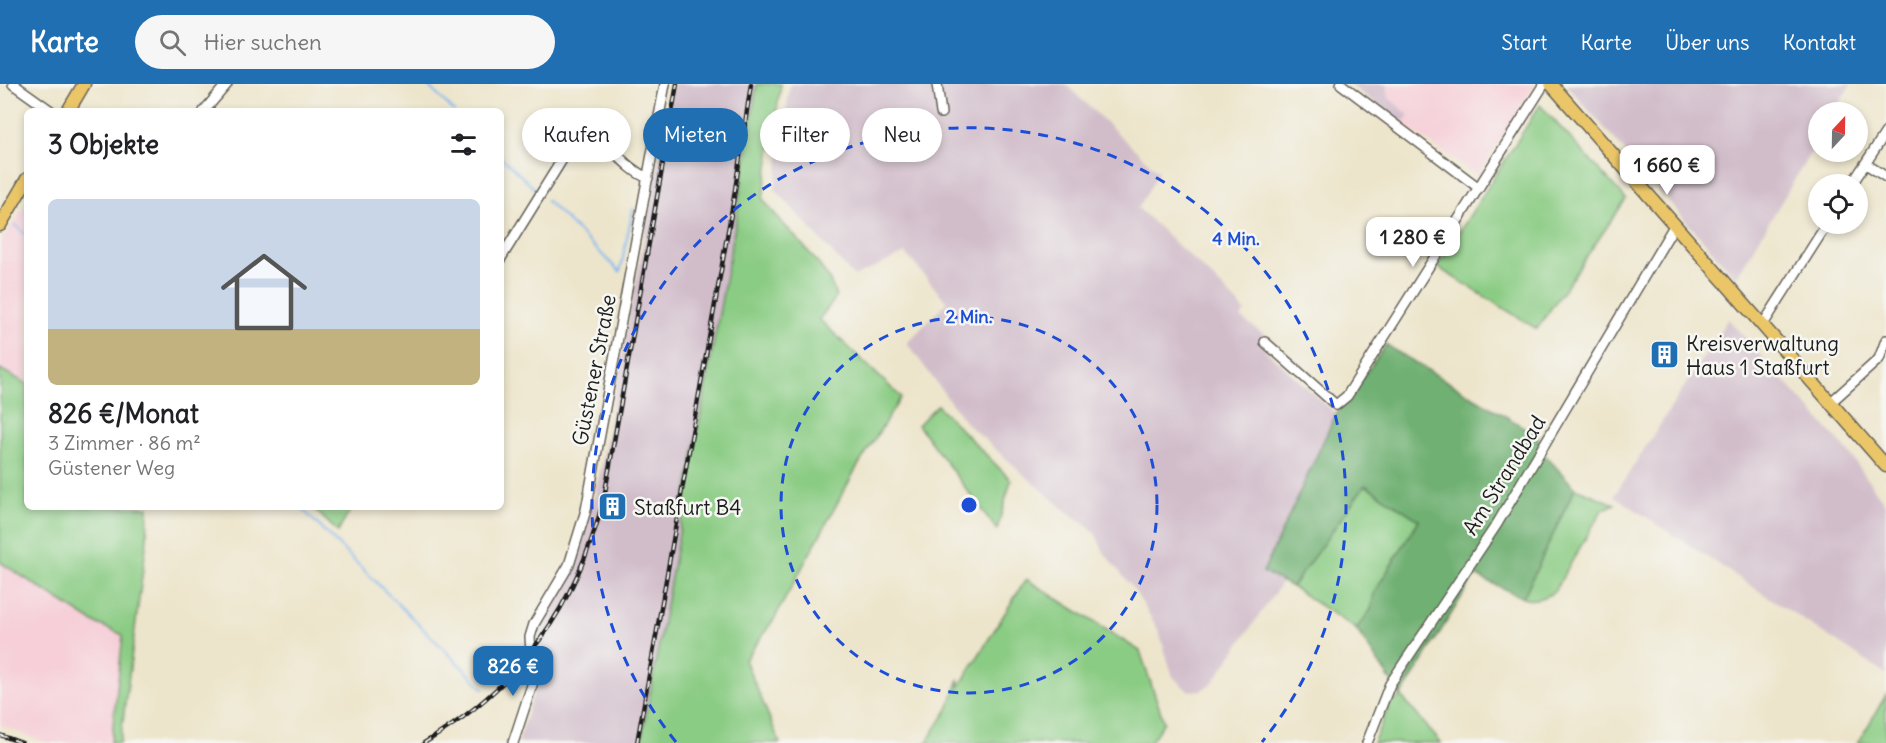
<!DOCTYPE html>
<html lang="de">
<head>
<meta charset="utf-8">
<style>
  :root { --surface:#fff; --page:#f6f6f6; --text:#202124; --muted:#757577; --accent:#1f6fb2 }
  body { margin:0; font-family:Delius,sans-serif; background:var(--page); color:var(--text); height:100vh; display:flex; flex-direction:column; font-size:22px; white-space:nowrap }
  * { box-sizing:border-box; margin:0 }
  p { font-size:20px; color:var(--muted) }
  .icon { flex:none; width:33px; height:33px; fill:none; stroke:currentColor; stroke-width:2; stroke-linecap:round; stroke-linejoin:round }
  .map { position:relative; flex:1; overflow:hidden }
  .drawer { position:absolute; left:24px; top:24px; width:480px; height:402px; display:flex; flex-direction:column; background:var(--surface); border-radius:9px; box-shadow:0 3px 9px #0003 }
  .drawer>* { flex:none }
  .top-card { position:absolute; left:522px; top:24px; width:570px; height:54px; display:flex; gap:12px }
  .needle { width:39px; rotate:22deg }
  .tools { position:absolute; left:1808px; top:18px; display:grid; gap:12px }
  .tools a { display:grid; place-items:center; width:60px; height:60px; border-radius:50%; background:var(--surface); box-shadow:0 3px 9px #0003; font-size:30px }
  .price { position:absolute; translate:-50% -51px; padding:0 14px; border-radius:12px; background:#fff; color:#222; font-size:20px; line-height:39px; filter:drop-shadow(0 2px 3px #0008) }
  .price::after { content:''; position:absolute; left:50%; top:36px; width:18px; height:14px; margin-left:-9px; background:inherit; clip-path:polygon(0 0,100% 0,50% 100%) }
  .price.on { background:var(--accent); color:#fff }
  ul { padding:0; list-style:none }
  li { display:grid; align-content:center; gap:12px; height:318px; padding:0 24px }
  li span { display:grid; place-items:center; height:186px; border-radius:9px; color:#555 }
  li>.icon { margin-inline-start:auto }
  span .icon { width:108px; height:108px; fill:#fffc; stroke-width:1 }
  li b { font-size:26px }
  h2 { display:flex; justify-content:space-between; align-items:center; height:72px; padding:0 24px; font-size:26px }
  .chip { padding:0 21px; border-radius:27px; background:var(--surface); box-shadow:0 3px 9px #0003; font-size:21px; line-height:54px }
  .chip.on { background:var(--accent); color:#fff }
  header { display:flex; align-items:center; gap:36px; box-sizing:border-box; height:84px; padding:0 30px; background:var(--accent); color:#fff }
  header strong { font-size:28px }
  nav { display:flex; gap:33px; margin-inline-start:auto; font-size:21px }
  .search { width:420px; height:54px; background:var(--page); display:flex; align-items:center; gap:15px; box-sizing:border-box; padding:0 21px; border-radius:33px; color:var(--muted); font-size:22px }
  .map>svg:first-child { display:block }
  .built { fill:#f6cfd8 }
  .industrial { fill:#d1bdca }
  .green { fill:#8bcc84; stroke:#547450; stroke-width:1.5 }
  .forest { fill:#70b072; stroke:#466647; stroke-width:1.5 }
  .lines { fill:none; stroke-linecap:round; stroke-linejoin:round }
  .stream { stroke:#7fb6ef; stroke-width:2 }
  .minor-casing { stroke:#656259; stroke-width:12 }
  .major-casing { stroke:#656259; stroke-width:15 }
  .minor { stroke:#fff; stroke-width:9 }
  .major { stroke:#ebc669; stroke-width:12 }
  .rail-casing { stroke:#1c1c1c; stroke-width:4.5 }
  .rail { stroke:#f6f6f2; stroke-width:2; stroke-dasharray:7; stroke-linecap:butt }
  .ring { fill:none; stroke:#1d4ed8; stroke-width:3; stroke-dasharray:10 8 }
  .labels { text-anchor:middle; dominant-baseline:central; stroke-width:5; stroke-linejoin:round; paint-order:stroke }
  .poi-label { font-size:21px; fill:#1c1c1c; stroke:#f6f6f2; text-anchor:start }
  .street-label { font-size:21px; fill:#1c1c1c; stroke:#f6f6f2 }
  .centre { fill:#1d4ed8; stroke:#f6f6f2; stroke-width:3 }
  .ring-label { font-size:18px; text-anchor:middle; font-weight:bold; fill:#1d4ed8; stroke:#f6f6f2; stroke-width:5; stroke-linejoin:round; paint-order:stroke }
</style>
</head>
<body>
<header>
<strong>Karte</strong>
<div class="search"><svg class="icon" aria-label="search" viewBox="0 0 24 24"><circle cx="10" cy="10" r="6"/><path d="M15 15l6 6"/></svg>Hier suchen</div>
<nav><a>Start</a><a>Karte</a><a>Über uns</a><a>Kontakt</a></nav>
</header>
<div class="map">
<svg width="1886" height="659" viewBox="0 0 1886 659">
  <rect width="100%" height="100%" fill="#f6f6f2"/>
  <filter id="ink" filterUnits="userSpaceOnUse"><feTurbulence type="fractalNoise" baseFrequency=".0167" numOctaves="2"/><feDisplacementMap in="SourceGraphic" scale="12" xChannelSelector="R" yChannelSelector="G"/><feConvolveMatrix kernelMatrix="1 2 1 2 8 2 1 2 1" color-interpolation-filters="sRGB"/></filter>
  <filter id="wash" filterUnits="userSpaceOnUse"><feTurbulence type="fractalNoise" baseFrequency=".008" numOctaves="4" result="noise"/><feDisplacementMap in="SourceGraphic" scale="24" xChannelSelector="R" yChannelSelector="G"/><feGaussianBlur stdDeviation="1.35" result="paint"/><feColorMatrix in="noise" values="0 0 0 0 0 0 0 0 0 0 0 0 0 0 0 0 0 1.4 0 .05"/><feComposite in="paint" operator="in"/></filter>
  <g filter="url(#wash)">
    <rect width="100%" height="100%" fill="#ede5cb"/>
    <path class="built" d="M 1387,0 L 1535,0 L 1478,92 L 1402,40 L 1409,31 L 1389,14 Z
      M 27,118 L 27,300 L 0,285 L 0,160 Z
      M 0,478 L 93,538 L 123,551 L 111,659 L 47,659 L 0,641 Z"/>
    <path class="industrial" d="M 673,0 L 757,0 L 737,131 L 641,659 L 518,659 L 541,584 L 540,546 L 579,475 L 601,384 Z
      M 790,0 L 1065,0 L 1159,88 L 1138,124 L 1211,192 L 1245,227 L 1241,234 L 1268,253 L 1265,266 L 1336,330 L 1263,488 L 1282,498 L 1213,598 L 1202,606 L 1188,607 L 1173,593 L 1158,545 L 1133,504 L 1105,470 L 1094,448 L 1061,423 L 966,339 L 907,259 L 947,218 L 905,169 L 854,193 L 775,105 Z
      M 1349,0 L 1387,0 L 1389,14 L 1409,31 L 1402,40 Z
      M 1566,0 L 1851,0 L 1834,28 L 1818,28 L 1818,56 L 1736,194 Z
      M 1728,235 L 1846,365 L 1886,421 L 1886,590 L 1614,412 Z"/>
    <path class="green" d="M 757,0 L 781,0 L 763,115 C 781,142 832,184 836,214 L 819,235 L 901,313 L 856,385 L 774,535 L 745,576 L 780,659 L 641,659 L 737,131 Z
      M 1540,21 L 1626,115 L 1537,245 L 1437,183 Z
      M 0,285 L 27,300 L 27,423 L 148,423 L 147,455 L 120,659 L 111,659 L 123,551 L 93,538 L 0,478 Z
      M 937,321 L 1011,396 L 997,446 L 918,341 Z
      M 1365,401 L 1419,436 L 1374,509 L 1371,526 L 1356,545 L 1292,503 Z
      M 1575,404 L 1615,420 L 1602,426 L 1554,508 C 1544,514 1534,518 1523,514 Z
      M 312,423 L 352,423 L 338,448 Z
      M 1026,495 L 1140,567 L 1164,638 L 1150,659 L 926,659 L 948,625 L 959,595 L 959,603 Z
      M 1886,611 L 1886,659 L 1858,659 Z
      M 1401,612 L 1441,659 L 1373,659 L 1390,620 Z"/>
    <path class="forest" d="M 1386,261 L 1537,351 L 1544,370 L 1575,404 L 1523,514 L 1475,491 L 1401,612 L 1356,545 L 1371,526 L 1374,509 L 1419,436 L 1365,401 L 1292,503 L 1263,488 L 1336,330 Z"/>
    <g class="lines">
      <path class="stream" d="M 426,0 L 454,27
        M 501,73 L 536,106
        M 546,116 L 620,188 L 633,125
        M 15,140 L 27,152
        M 300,423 L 484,605"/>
    </g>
  </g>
  <g filter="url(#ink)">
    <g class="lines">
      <defs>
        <path id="minor" d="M 13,0 L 51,27
          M 937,0 L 941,29
          M 1341,0 L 1479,104
          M 204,27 L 227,0
          M 1866,80 L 1886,93
          M 1852,100 L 1886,48
          M 501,174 L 581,45 C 608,53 621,83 648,94
          M 1762,242 L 1827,140
          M 1265,258 L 1336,321 L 1347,312 L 1544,0
          M 1830,319 L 1879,275 L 1886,256
          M 513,659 L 533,598 L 530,553 L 534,540 L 569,481 L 586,426 L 665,0
          M 1367,659 L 1390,600 L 1497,440 L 1674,142"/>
        <path id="major" d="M 1551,0 L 1886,382
          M 68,27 L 84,0
          M 0,141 L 27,95"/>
      </defs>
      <use href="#minor" class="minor-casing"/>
      <use href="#major" class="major-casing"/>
      <use href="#minor" class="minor"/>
      <use href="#major" class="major"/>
      <defs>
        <path id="rail" d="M 0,651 L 22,659
          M 424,659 C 521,602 577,521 604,414 L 677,0
          M 637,659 L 733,119 L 751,0"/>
      </defs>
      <use href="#rail" class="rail-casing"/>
      <use href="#rail" class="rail"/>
    </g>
  </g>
  <g class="ring">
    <circle cx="969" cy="421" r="188"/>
    <path d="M676 658A377 377 0 1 1 1262 658"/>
  </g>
  <defs>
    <symbol id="building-square" viewBox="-11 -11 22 22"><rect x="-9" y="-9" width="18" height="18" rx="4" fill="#1f6fb2" stroke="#f6f6f2"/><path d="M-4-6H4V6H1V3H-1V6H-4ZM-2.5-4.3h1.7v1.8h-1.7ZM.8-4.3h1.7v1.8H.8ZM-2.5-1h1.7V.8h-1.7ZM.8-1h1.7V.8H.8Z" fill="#fff"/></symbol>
  </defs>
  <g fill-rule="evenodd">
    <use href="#building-square" x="1648" y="254" width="33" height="33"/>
    <use href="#building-square" x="596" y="406" width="33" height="33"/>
  </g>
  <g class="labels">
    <g class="poi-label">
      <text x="1686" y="259">Kreisverwaltung<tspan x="1686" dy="24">Haus 1 Staßfurt</tspan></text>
      <text x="634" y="423">Staßfurt B4</text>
    </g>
    <g class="street-label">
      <text transform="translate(594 286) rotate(-79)">Güstener Straße</text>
      <text transform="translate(1504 391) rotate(-58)">Am Strandbad</text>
    </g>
  </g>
  <circle cx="969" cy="421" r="9" class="centre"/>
  <g class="ring-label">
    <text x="1236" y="161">4 Min.</text>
    <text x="969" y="239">2 Min.</text>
  </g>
</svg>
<div class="tools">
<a><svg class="needle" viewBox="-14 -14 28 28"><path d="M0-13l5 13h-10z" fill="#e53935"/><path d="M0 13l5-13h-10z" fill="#757577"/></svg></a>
<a><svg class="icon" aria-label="locate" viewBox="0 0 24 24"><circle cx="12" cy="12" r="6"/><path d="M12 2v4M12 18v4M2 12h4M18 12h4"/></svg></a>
</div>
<b class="price" style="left:1667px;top:112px">1 660 €</b>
<b class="price" style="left:1413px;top:184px">1 280 €</b>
<b class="price on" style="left:513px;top:613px">826 €</b>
<div class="top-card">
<a class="chip">Kaufen</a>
<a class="chip on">Mieten</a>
<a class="chip">Filter</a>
<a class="chip">Neu</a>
</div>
<section class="drawer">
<h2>3 Objekte<svg class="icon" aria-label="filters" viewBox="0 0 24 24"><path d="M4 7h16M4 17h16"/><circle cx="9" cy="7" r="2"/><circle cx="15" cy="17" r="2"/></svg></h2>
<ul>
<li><span style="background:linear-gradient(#c9d6e8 70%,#c2b280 0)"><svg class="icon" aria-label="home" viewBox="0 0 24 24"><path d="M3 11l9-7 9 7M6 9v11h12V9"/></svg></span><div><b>826 €/Monat</b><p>3 Zimmer · 86 m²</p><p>Güstener Weg</p></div></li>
</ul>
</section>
</div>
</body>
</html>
